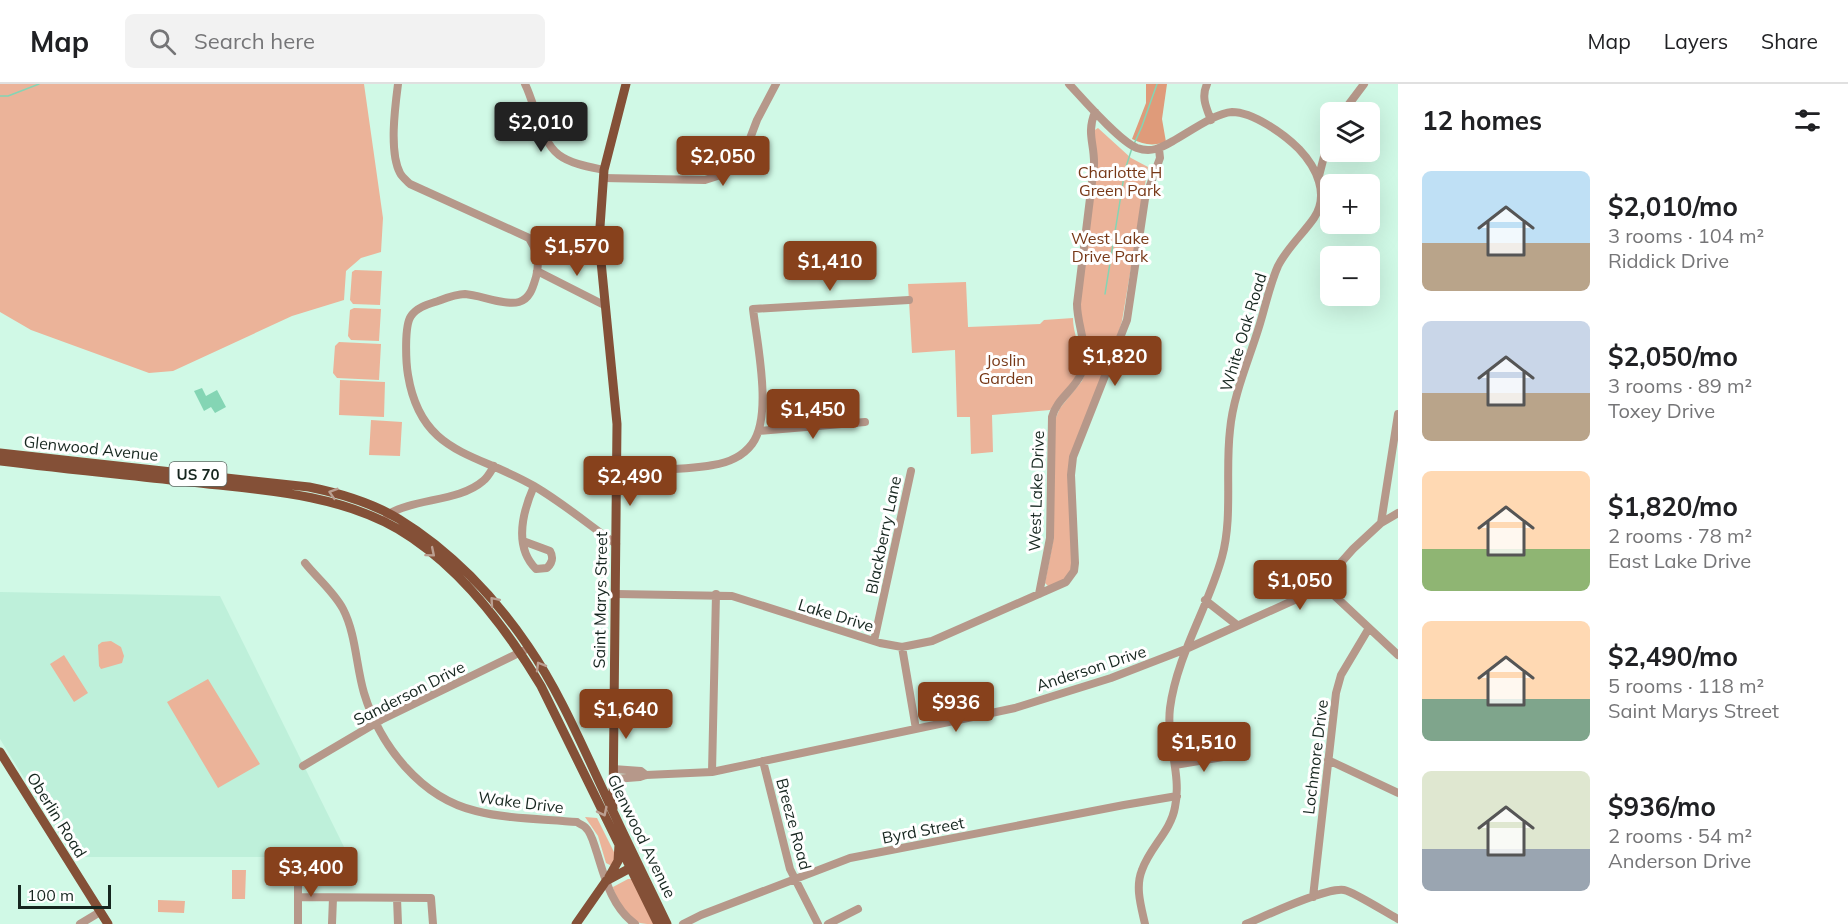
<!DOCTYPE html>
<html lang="en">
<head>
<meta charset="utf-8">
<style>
  :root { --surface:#fff; --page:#f2f2f2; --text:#202124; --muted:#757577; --line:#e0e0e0; --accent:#87411c }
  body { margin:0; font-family:Mulish,sans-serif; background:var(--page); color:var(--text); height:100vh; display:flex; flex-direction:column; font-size:22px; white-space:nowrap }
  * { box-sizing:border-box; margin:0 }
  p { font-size:20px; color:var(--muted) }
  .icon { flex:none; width:33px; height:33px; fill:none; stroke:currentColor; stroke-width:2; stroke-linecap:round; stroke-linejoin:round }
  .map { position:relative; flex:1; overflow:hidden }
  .drawer { display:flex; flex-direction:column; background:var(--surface); width:450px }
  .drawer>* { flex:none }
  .tools { position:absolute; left:1320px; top:18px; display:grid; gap:12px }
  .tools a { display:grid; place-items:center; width:60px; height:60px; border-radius:9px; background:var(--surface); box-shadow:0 6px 24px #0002; font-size:30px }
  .scale { position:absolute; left:18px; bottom:15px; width:93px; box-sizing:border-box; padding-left:6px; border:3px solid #16261f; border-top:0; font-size:16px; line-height:21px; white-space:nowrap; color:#16261f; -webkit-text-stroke:4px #fff; paint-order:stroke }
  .price { position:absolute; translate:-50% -51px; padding:0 14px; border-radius:6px; background:var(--accent); color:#fff; font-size:20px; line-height:39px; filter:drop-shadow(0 2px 3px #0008) }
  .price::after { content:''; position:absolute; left:50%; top:36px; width:18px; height:14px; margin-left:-9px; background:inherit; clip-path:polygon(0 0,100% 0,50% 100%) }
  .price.selected { background:#222; color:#fff }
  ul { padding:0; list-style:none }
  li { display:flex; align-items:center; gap:18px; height:150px; padding:0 24px }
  li span { display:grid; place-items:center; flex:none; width:168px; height:120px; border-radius:9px; color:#555 }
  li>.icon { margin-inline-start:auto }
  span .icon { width:72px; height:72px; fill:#fffc; stroke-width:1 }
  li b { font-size:26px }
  h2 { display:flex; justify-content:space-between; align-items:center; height:72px; padding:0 24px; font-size:26px }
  header { display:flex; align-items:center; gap:36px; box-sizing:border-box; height:84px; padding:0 30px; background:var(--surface); border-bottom:2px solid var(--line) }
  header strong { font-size:28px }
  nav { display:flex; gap:33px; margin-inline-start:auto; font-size:21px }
  .search { width:420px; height:54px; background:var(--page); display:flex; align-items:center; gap:15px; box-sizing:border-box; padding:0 21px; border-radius:9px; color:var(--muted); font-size:22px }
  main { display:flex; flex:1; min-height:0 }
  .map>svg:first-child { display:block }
  .built { fill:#bef0da }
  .green { fill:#ebb399 }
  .forest { fill:#df9b7a }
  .water { fill:#84d5b4 }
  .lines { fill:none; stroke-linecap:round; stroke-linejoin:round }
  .stream { stroke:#84d5b4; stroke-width:1.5 }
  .minor { stroke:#b6988a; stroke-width:8 }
  .major { stroke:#845037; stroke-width:9 }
  .oneway { stroke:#bb9f91 }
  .labels { text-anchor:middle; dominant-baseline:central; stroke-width:6; stroke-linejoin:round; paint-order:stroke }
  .shield { fill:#fff; stroke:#5c6762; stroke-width:1.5 }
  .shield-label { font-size:15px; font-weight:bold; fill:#16261f }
  .park-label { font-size:16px; fill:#773817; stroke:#fff }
  .street-label { font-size:16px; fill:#16261f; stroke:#fff }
</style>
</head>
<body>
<header>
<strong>Map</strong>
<div class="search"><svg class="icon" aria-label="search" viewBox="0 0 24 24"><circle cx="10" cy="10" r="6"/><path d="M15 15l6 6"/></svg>Search here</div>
<nav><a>Map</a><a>Layers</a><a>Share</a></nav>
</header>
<main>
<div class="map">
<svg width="1398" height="840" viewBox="0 0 1398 840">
  <rect width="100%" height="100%" fill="#d0f9e6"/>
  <path class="built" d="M 0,508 L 220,512 L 349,773 L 76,773 L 66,762 L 0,655 Z"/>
  <path class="green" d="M 0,0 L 364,0 L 383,134 L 381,168 L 361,174 L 346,187 L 344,216 L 292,232 L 173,287 L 149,289 L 31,246 L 0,228 Z
    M 1098,44 L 1131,74 L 1148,83 L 1122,237 L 1112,269 L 1073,368 L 1073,483 L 1065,497 L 1049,503 L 1045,499 L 1054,452 L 1054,338 L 1060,324 L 1082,297 L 1088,282 L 1088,269 L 1083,252 L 1080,221 L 1093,47 Z
    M 355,186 L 382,187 L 380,221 L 353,220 L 350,216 L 352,188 Z
    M 966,198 L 968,243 L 1040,240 L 1044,236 L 1073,234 C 1073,245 1077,256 1080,267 C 1084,292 1065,308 1050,326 L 992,331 L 993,368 L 971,370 L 970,333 L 957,333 L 955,266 L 912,269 L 908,200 Z
    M 354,224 L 381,225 L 379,257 L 351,256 L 348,252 L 350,226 Z
    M 339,258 L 381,260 L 379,296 L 337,294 L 333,289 L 335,262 Z
    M 340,296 L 385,298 L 384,333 L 339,331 Z
    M 371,336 L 402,338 L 400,372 L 369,371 Z
    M 111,557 L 121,563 L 124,572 L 122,579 L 101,585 L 99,582 L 98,561 L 102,558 Z
    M 64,571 L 88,609 L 74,618 L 50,580 Z
    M 208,595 L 260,680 L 218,704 L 167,618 Z
    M 585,733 L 597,734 L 615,770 L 616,777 L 612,782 L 606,779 L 598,752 Z
    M 232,786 L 246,786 L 245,815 L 232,815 Z
    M 628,795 L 632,795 L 655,840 C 650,840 644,840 640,839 C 627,834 616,816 613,803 Z
    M 158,816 L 185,817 L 184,829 L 158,828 Z"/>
  <path class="forest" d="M 1146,0 L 1167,0 L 1162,35 L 1166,58 C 1153,62 1144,61 1132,55 L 1146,19 Z"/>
  <path class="water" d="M 202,304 L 206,312 L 217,306 L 226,323 L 215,329 L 211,323 L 204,327 L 194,307 Z"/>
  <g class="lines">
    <path class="stream" d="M 0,12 L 8,12 L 39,0
      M 1134,60 L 1142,42 L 1157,0
      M 1105,210 L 1125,86 L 1132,64"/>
    <path class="minor" d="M 398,0 C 395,23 389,68 400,89 C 402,93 406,96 410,100 L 529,154 C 537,166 540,179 536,193 C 533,203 530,215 519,218 C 505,222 480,211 465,210 C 456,210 446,214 438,217 C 429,220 417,223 411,232 C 404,242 406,279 408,291 C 421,371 476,368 534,402 C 563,419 589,441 616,460
      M 525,0 C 535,20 541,58 559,71 C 571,80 590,83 604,86
      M 1069,0 C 1083,15 1119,57 1137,64 C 1151,69 1161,64 1173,57 C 1188,49 1215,29 1232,28 C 1253,28 1284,50 1299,65 C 1316,83 1330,110 1314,134 C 1303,150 1287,164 1278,182 C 1269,202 1265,225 1258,246 C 1248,278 1233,312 1230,346 C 1225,388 1233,433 1222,473 C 1208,524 1177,571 1170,624 C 1166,658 1182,690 1175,723 C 1171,747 1150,763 1142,786 C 1135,803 1141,822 1145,840
      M 1207,0 C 1201,13 1206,23 1211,36
      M 1343,28 L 1364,0
      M 1319,92 L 1330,49
      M 603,94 L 705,96 L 727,89 L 743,73 L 757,36 L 776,0
      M 537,187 L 604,221
      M 759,347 L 865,338
      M 617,387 C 648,385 681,387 713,381 C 728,379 743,372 752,360 C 773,332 757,259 753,225 L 909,216
      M 387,431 C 414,414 459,418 483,397 C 488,393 491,387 494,382
      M 1381,439 L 1398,330
      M 523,457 L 550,467 C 554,474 552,479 547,484 L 536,485 C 513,462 523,427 534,402
      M 305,479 C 317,494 334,508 343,525 C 356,550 356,582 364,609 C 380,662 421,714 476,727 C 507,735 545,735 577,738 C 579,740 583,741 585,743 C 592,749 594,761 597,769 C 605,795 612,823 635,840
      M 1322,500 L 1398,571
      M 616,510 L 732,512 L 880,559 L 902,563 L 932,557 L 1066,498 L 1074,487 L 1075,479 L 1071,391 L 1073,373 L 1127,236 L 1145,115 L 1160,74 L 1159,65
      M 1039,510 L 1050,454 L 1052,333 C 1056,316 1074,306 1081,290 C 1091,268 1077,243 1077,220 L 1094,82 C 1095,60 1086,50 1095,28
      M 1205,516 L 1237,541
      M 874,557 L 911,387
      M 902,563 L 916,645
      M 1328,676 L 1398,709
      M 763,677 L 790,785 L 818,840
      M 1175,681 L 1229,672
      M 303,682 L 381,636 L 529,564
      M 613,685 L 641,687 L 646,691
      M 712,688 L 716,510
      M 614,695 L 640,693 L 646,691 L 712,688 L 1015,624 L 1111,594 L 1186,565 L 1301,513 L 1322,500 L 1353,465 L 1381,439 L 1398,429
      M 298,788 L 298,840
      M 298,813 L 431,814 L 433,840
      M 1313,813 L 1336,609 L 1341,591 L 1369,544
      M 397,814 L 398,840
      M 80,840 L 100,828
      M 332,840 L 333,814
      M 683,840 L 701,831 L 850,774 L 1124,721 L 1177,712
      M 828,840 L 858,825
      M 1246,840 C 1265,832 1326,803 1344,806 C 1354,808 1387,829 1398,835"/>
    <path class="major" d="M 0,369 L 309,403 C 339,409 372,419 399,435 C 450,466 495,513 528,562 C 559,607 581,659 604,708 C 624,752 646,796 667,840
      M 0,377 C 63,385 127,391 190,398 C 261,406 335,409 398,445 C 459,481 505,542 541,602 L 658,840
      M 0,668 L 108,840
      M 613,725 L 617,340 L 599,157 L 604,86 L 626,0
      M 609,793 L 618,777 L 619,761
      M 576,840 L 606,797 L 634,782"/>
  </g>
  <defs><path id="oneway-chevron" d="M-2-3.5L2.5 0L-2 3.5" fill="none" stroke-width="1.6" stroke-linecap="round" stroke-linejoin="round" transform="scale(1.5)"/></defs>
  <g class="oneway">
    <use href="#oneway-chevron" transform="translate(333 409) rotate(-163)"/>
    <use href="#oneway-chevron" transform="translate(431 469) rotate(40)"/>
    <use href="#oneway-chevron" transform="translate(494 517) rotate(-131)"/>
    <use href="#oneway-chevron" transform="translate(540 582) rotate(-120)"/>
    <use href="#oneway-chevron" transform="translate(603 728) rotate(64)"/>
  </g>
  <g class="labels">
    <rect class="shield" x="169.5" y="378" width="57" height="24" rx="4.5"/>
    <g class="shield-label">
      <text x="198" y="390">US 70</text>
    </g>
    <g class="park-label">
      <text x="1120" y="88">Charlotte H<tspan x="1120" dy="18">Green Park</tspan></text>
      <text x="1110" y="154">West Lake<tspan x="1110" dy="18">Drive Park</tspan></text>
      <text x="1006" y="276">Joslin<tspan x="1006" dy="18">Garden</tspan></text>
    </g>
    <g class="street-label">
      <text transform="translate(1243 248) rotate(-73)">White Oak Road</text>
      <text transform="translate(91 364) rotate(6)">Glenwood Avenue</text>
      <text transform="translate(1036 407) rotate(-88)">West Lake Drive</text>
      <text transform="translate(883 451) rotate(-78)">Blackberry Lane</text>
      <text transform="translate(600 516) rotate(-89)">Saint Marys Street</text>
      <text transform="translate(836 531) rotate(17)">Lake Drive</text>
      <text transform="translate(1091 584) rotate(-18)">Anderson Drive</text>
      <text transform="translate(409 609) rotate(-27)">Sanderson Drive</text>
      <text transform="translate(1315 673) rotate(-83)">Lochmore Drive</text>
      <text transform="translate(521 718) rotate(7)">Wake Drive</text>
      <text transform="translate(57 731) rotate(58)">Oberlin Road</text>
      <text transform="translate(794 740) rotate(75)">Breeze Road</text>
      <text transform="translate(923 746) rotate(-11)">Byrd Street</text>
      <text transform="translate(642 752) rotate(64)">Glenwood Avenue</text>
    </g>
  </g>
</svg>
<div class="tools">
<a><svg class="icon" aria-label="layers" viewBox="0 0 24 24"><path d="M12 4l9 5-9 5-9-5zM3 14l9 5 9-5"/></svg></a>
<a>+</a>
<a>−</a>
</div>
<div class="scale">100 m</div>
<b class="price selected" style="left:541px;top:69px">$2,010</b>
<b class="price" style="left:723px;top:103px">$2,050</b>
<b class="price" style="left:577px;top:193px">$1,570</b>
<b class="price" style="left:830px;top:208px">$1,410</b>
<b class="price" style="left:1115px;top:303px">$1,820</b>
<b class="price" style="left:813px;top:356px">$1,450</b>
<b class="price" style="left:630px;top:423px">$2,490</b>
<b class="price" style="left:1300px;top:527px">$1,050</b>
<b class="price" style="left:956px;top:649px">$936</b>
<b class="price" style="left:626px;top:656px">$1,640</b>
<b class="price" style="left:1204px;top:689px">$1,510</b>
<b class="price" style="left:311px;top:814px">$3,400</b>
</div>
<section class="drawer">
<h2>12 homes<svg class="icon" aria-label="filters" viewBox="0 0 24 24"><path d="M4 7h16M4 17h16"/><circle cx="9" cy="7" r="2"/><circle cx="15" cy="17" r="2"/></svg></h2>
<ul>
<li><span style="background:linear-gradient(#bfe0f5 60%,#b9a48a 0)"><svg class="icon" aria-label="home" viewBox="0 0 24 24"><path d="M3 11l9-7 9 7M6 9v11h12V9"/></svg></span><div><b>$2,010/mo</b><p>3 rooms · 104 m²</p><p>Riddick Drive</p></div></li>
<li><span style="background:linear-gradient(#c9d6e8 60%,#b9a48a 0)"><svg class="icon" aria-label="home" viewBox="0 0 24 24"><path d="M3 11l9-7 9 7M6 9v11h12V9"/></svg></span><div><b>$2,050/mo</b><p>3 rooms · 89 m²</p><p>Toxey Drive</p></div></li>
<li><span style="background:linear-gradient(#ffd9b3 65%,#8fb573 0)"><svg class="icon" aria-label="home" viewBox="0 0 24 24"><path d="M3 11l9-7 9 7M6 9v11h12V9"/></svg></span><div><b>$1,820/mo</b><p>2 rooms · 78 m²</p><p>East Lake Drive</p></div></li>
<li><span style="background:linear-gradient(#ffd9b3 65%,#7fa58c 0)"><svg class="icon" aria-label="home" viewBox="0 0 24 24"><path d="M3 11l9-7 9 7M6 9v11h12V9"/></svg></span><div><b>$2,490/mo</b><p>5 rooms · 118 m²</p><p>Saint Marys Street</p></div></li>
<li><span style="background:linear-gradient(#dfe7d0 65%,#9aa5b1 0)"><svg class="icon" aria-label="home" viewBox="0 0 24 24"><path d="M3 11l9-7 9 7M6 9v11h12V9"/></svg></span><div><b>$936/mo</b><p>2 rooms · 54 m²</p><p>Anderson Drive</p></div></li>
</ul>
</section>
</main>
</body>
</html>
